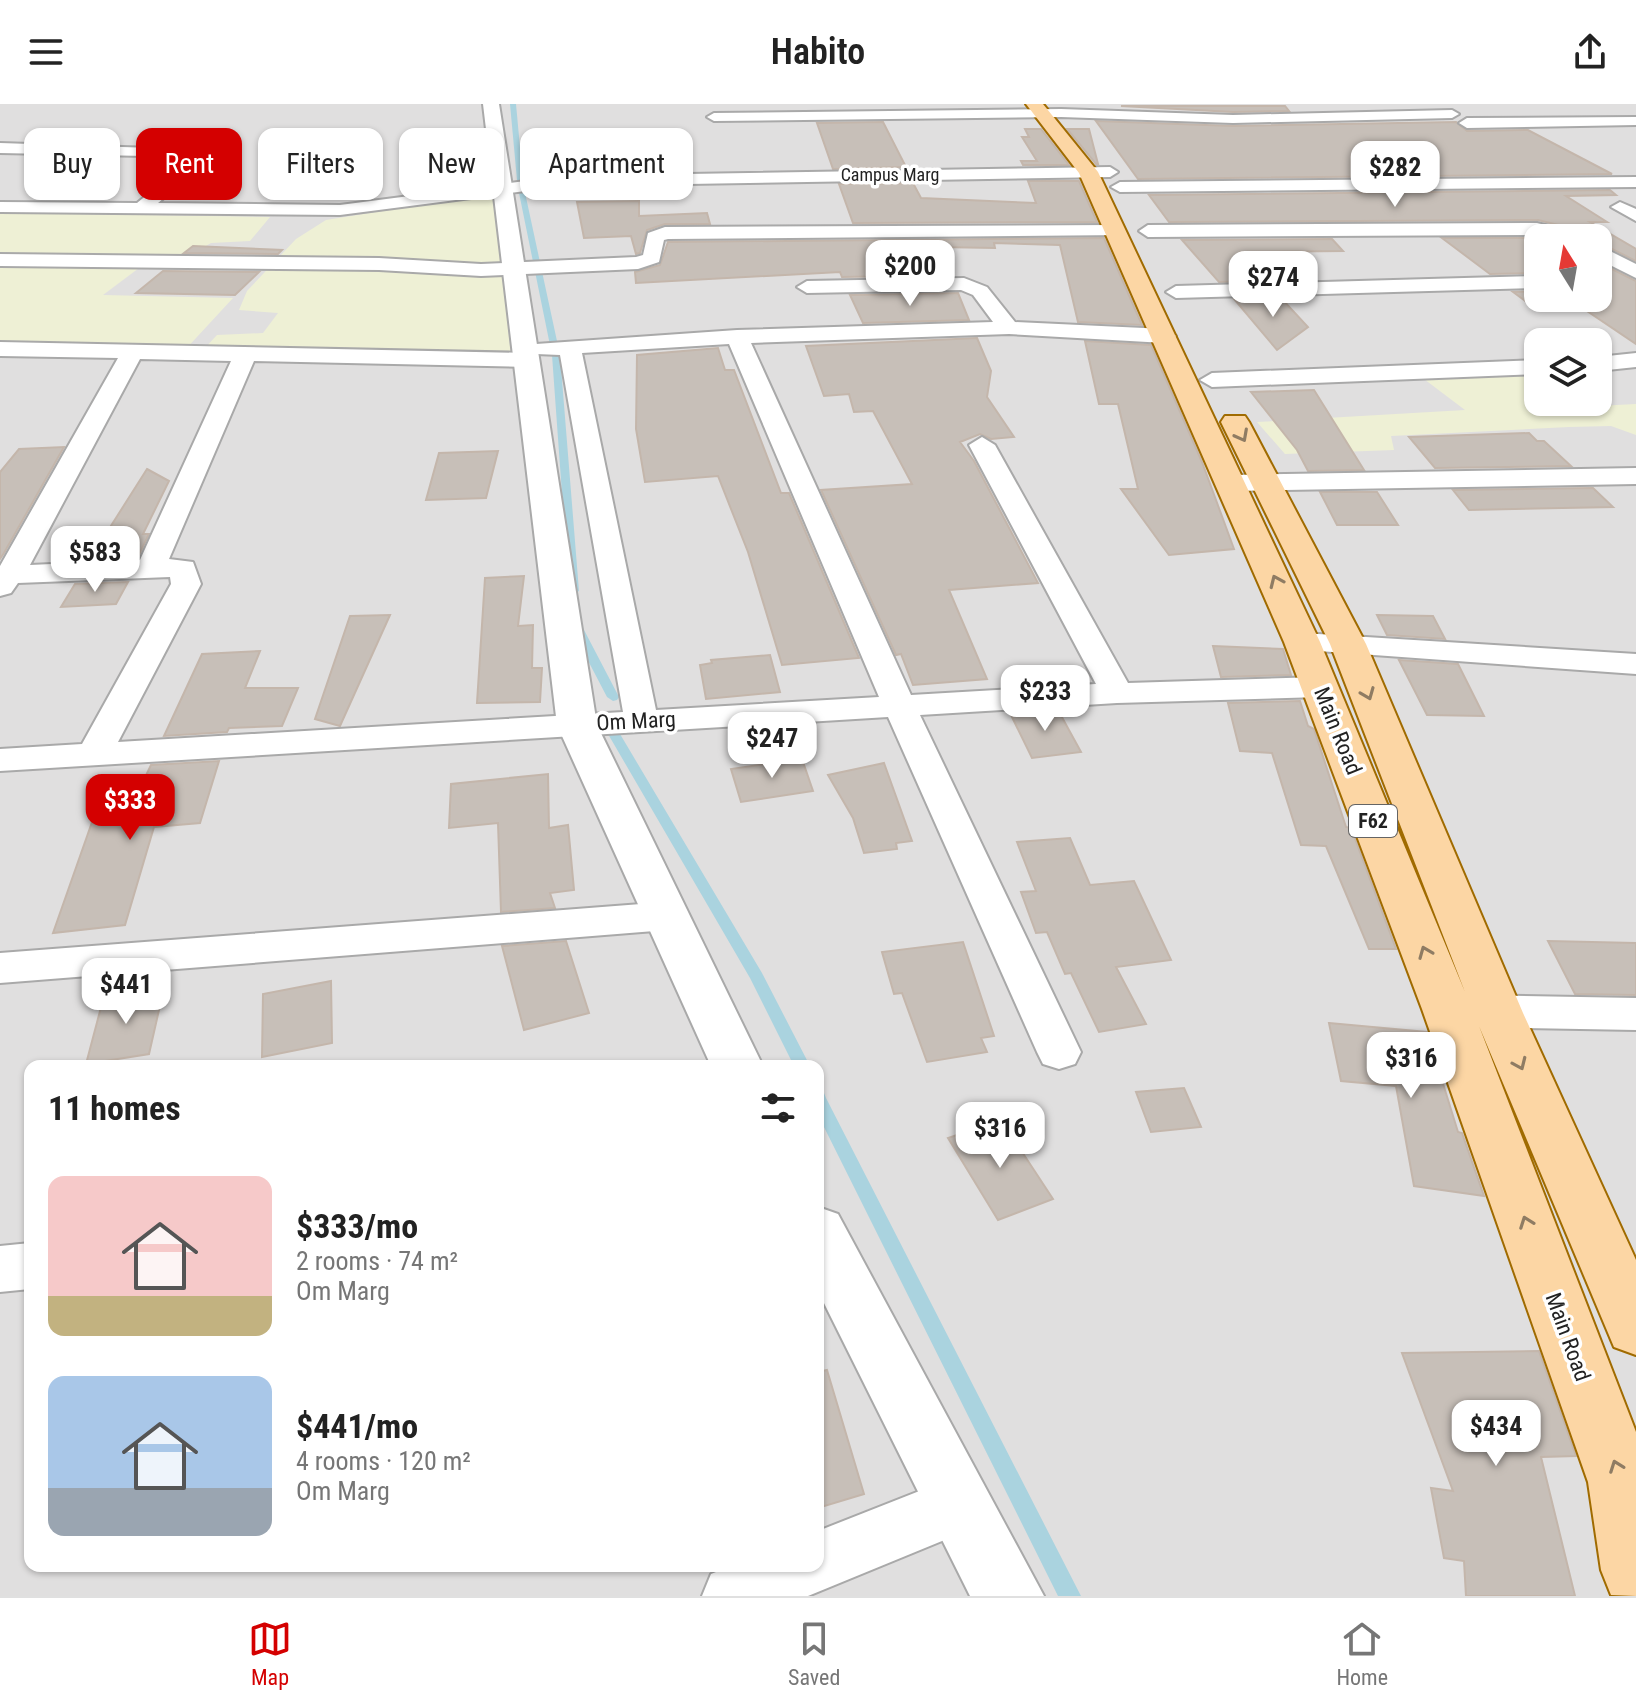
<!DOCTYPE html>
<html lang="en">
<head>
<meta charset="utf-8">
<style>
  :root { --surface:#fff; --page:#f2f2f2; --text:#222; --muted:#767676; --line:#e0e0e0; --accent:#d40000 }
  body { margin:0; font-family:"Roboto Condensed",sans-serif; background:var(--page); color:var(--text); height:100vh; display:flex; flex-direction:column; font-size:30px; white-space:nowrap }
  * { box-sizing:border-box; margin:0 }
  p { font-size:26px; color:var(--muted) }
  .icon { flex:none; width:44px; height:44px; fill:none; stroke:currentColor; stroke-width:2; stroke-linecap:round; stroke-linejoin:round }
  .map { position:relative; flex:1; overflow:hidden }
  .drawer { position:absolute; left:24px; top:956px; width:800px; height:512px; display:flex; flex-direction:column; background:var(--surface); border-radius:16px; box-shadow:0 2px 6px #0004 }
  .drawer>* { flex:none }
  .hud { position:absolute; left:24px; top:24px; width:800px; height:72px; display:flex; gap:16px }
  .needle { width:52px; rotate:349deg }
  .buttons { position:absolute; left:1524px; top:120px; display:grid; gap:16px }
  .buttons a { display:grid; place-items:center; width:88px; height:88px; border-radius:16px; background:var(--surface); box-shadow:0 2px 6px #0004; font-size:40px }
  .price { position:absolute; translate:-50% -68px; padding:0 18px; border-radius:16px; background:#fff; color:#222; font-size:26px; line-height:52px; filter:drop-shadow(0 2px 4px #0008) }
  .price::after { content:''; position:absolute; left:50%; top:48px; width:24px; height:18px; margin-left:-12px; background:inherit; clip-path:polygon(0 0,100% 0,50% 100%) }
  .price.active { background:var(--accent); color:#fff }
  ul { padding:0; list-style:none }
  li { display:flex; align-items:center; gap:24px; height:200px; padding:0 24px }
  li span { display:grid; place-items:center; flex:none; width:224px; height:160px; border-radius:16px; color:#555 }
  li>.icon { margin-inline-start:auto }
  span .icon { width:96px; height:96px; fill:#fffc; stroke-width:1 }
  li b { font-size:34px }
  h2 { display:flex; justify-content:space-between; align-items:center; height:96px; padding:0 24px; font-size:34px }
  .pill { padding:0 28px; border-radius:16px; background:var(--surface); box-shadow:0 2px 6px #0004; font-size:28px; line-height:72px }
  .pill.active { background:var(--accent); color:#fff }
  header { display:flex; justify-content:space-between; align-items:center; height:104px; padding:0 24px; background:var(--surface); font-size:36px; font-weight:600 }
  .tab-bar { display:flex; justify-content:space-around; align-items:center; height:112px; border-top:2px solid var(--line); background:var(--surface); font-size:22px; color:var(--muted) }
  .tab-bar a { display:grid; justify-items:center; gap:4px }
  .tab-bar .active { color:var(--accent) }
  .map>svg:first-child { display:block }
  .residential { fill:#e0dfdf; fill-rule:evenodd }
  .farmland { fill:#eef0d5 }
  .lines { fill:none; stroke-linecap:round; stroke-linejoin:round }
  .stream { fill:#aad3df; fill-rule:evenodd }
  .building { fill:#c7bfb8; stroke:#c4b6ab; stroke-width:2 }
  .minor-casing { stroke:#a9a9a9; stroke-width:4 }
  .tertiary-casing { stroke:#a9a9a9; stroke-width:4 }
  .primary-casing { stroke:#a06b00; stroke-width:4 }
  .minor { fill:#fff; fill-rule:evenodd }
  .tertiary { fill:#fff; fill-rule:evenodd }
  .primary { fill:#fcd6a4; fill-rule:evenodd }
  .oneway { stroke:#8f7c63 }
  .labels { text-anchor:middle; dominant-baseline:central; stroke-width:7; stroke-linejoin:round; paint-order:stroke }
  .far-street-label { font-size:18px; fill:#222; stroke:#fff }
  .shield { fill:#fff; stroke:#646464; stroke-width:2 }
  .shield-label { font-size:20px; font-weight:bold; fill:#222 }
  .street-label { font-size:22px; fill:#222; stroke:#fff }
</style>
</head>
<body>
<header><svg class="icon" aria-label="menu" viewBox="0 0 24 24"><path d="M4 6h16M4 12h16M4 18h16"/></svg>Habito<svg class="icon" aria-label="share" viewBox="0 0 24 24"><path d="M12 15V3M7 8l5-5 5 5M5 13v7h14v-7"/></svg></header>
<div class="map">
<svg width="1636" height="1492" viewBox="0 0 1636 1492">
  <rect width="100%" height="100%" fill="#f2efe9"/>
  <path class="residential" d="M 0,0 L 1636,0 L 1636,1492 L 0,1492 ZM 1538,134 L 1598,134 L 1598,194 L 1538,194 ZM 1538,238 L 1598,238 L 1598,298 L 1538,298 ZM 30,962 L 818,962 L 818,1462 L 30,1462 Z"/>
  <path class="farmland" d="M 488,90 L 496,95 L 511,252 L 203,246 L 217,231 L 263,229 L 278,209 L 239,206 L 247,187 L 296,135 L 326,116 Z
    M 0,108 L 15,109 L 270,113 L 250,137 L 211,139 L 187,153 L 147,158 L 103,191 L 233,194 L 184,247 L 0,244 Z
    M 1538,269 L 1538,298 L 1591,298 L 1597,302 L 1636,300 L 1636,331 L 1611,322 L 1569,323 L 1391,332 L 1394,346 L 1285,350 L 1257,318 L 1465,306 L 1420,272 Z"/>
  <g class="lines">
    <path class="stream" d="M 510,0 L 516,0 L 523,76 L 520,78 L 517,76 Z
      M 521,82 L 524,84 L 560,251 L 579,487 L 574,490 L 569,487 L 552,251 L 518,84 Z
      M 577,521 L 583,524 L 619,593 L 617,596 L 613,597 L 607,593 L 571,524 Z
      M 614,626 L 620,630 L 762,869 L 810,962 L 794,962 L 750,874 L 608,630 Z
      M 818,987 L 824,989 L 826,994 L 1081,1492 L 1058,1492 L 818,1011 Z"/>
  </g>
  <path class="building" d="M 1121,2 L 1285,2 L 1289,7 L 1233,8 Z
    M 1096,17 L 1233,22 L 1456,18 L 1467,27 L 1528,26 L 1612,70 L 1138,75 Z
    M 883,18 L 906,63 L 833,65 L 817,19 Z
    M 1025,25 L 1041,25 L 1069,61 L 1023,61 L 1021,57 L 1037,57 L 1022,33 L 1029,33 Z
    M 1067,25 L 1089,25 L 1098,60 L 1096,60 Z
    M 1028,77 L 1079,77 L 1097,118 L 853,119 L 839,80 L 913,79 L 921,94 L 1036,99 Z
    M 1610,86 L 1616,91 L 1566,92 L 1607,118 L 1590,118 L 1636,145 L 1636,157 L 1598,138 L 1598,134 L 1587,134 L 1583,127 L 1538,116 L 1169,118 L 1149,91 Z
    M 639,97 L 639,112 L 707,109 L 710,120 L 665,120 L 647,126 L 640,149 L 636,150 L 631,132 L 584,134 L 577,98 Z
    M 1104,134 L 1142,221 L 1078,218 L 1060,141 L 994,139 L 995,144 L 938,143 L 950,171 L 842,173 L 840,168 L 636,179 L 635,168 L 660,161 L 668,138 Z
    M 1442,134 L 1538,134 L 1538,169 L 1490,170 Z
    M 1332,135 L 1343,147 L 1241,148 L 1265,177 L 1219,178 L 1182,136 Z
    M 193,142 L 282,146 L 278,150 L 184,149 Z
    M 1598,158 L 1636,177 L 1636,240 L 1575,199 L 1532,202 L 1513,188 L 1538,187 L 1538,194 L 1598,194 Z
    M 163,167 L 259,168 L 235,191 L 136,189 Z
    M 958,189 L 969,216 L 863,219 L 850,191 Z
    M 1281,194 L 1308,223 L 1277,246 L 1234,195 Z
    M 977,234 L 991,267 L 987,293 L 1014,333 L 991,335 L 980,330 L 960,338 L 974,357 L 1038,479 L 949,486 L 987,575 L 913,581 L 901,550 L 896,551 L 821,386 L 912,380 L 873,307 L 854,308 L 849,290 L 824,292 L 806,242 Z
    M 1085,237 L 1151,241 L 1202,358 L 1234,445 L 1169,451 L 1121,385 L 1138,385 L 1118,300 L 1099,300 Z
    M 718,244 L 725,266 L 734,266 L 781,389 L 789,389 L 859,554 L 782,561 L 748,448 L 718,372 L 645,378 L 636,325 L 637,251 Z
    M 1314,286 L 1364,366 L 1308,367 L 1297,346 L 1251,288 Z
    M 1529,329 L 1537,337 L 1544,337 L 1571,362 L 1435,364 L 1409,333 Z
    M 64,343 L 4,449 L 0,455 L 0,368 L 19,345 Z
    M 498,347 L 486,394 L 426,396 L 439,349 Z
    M 147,365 L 169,377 L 143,430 L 149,430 L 138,453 L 90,455 Z
    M 1593,384 L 1613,403 L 1469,406 L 1453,386 Z
    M 1320,388 L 1377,388 L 1398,421 L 1337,421 Z
    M 524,472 L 518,522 L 533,521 L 532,564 L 542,564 L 540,598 L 477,599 L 485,474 Z
    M 128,478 L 116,500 L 61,503 L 75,480 Z
    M 390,511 L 340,622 L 315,615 L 350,512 Z
    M 1377,511 L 1433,512 L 1445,535 L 1387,531 Z
    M 1213,542 L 1283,545 L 1291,571 L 1221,573 Z
    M 260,547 L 245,584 L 298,584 L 282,622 L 229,624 L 227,628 L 164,632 L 202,550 Z
    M 770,551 L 780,588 L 706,595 L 700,561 L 712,559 L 711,556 Z
    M 1399,556 L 1458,560 L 1484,612 L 1427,611 Z
    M 1300,597 L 1308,622 L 1314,625 L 1346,723 L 1351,724 L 1396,845 L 1369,845 L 1326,742 L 1301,741 L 1272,649 L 1240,647 L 1228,599 Z
    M 1058,606 L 1081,648 L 1032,654 L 1010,609 Z
    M 802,655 L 813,687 L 741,698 L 731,665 Z
    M 219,657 L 200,719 L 154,723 L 125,821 L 53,829 L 103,687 L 140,684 L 151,661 Z
    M 884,659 L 912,737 L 896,739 L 897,745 L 864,749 L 853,714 L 828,671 Z
    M 548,670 L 549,724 L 568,721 L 574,786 L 550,789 L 555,804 L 501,808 L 498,719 L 449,724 L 451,680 Z
    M 1070,734 L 1090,781 L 1134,777 L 1171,856 L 1116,863 L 1146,920 L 1099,928 L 1071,869 L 1065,870 L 1047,828 L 1036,829 L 1021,788 L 1036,787 L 1017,738 Z
    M 566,837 L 589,909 L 524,926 L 502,842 Z
    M 1548,837 L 1636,839 L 1636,891 L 1575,890 Z
    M 963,838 L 994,932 L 981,934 L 987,948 L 927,958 L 902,889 L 894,890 L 882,848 Z
    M 331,877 L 332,939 L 262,953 L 263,890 Z
    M 164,884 L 149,950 L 86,960 L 104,892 Z
    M 1329,919 L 1427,928 L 1458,1028 L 1462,1029 L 1484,1092 L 1414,1082 L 1396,982 L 1341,977 Z
    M 1184,984 L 1201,1023 L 1151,1028 L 1136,988 Z
    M 1001,1016 L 1053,1095 L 998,1116 L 948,1034 Z
    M 1539,1247 L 1576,1352 L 1541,1353 L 1575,1492 L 1466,1492 L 1464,1457 L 1444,1454 L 1431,1384 L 1453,1387 L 1402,1249 Z
    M 827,1266 L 864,1390 L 818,1404 L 818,1268 Z"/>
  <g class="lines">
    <defs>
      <path id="minor" d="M 1061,5 L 1233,11 L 1452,6 L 1459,10 L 1452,14 L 1233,19 L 1061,13 L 714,17 L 707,13 L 714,9 Z
        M 1636,13 L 1636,21 L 1467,24 L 1459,19 L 1467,14 Z
        M 0,39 L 214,46 L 214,52 L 158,99 L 340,101 L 564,72 L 1110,63 L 1118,68 L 1110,73 L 564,82 L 340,111 L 0,108 L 0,98 L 137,99 L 193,53 L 0,49 Z
        M 1636,73 L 1636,83 L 1120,88 L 1111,83 L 1120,78 Z
        M 1620,98 L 1636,105 L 1636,117 L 1611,103 Z
        M 1537,119 L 1582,130 L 1584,134 L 1537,131 L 1148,133 L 1139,127 L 1148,121 Z
        M 1115,121 L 1122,123 L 1122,131 L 668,135 L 664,136 L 659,158 L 638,165 L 481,172 L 379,166 L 0,162 L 0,150 L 379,154 L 481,160 L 636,153 L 643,151 L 648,129 L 665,123 Z
        M 1598,141 L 1636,160 L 1636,174 L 1598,155 Z
        M 1538,172 L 1538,184 L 1176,194 L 1166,188 L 1176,182 Z
        M 964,174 L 987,183 L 1015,218 L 1165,225 L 1176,232 L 1165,239 L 1009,230 L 751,239 L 911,591 L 1096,580 L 969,341 L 982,333 L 995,341 L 1128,579 L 1320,573 L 1332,576 L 1336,583 L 1332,590 L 1320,593 L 1117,599 L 920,611 L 1081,948 L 1075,960 L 1059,965 L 1043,960 L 1037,948 L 888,613 L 0,667 L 0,645 L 82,640 L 171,480 L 170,473 L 18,479 L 11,489 L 0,492 L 0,462 L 118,254 L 0,252 L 0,238 L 528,249 L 539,256 L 528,263 L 254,257 L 169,455 L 193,458 L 201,480 L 118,638 L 623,608 L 560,251 L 536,250 L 533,245 L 536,240 L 737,226 L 993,218 L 973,191 L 961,186 L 807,189 L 797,183 L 807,177 ZM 729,240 L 879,593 L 656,606 L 582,249 ZM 140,255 L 231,257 L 140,456 L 30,461 Z
        M 1636,249 L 1636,263 L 1598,267 L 1598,253 Z
        M 1538,256 L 1538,270 L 1212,283 L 1200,276 L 1212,269 Z
        M 1636,364 L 1636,380 L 1233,387 L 1224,385 L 1220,379 L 1224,373 L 1233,371 Z
        M 1302,529 L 1636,550 L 1636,570 L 1291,545 L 1286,538 L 1291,531 Z
        M 667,798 L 681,802 L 687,812 L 681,822 L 667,826 L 0,879 L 0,849 Z
        M 1470,891 L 1636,894 L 1636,926 L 1470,923 L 1455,918 L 1448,907 L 1455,896 Z
        M 30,1139 L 30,1185 L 0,1188 L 0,1142 Z
        M 960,1371 L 981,1379 L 989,1400 L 981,1421 L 808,1492 L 702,1492 L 711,1470 L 731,1462 L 818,1462 L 818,1427 Z"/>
      <path id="tertiary" d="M 483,0 L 499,0 L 597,621 L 763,962 L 711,962 L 557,621 Z
        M 818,1103 L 838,1110 L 1044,1492 L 970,1492 L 818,1187 Z"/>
      <path id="primary" d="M 1026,0 L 1043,0 L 1098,68 L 1320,538 L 1465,888 L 1330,540 L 1221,318 L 1225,312 L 1245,312 L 1249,318 L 1366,540 L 1523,909 L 1636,1156 L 1636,1251 L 1614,1243 L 1479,922 L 1636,1328 L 1636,1492 L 1611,1491 L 1601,1466 L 1588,1378 L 1422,905 L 1284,538 L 1079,69 Z"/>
    </defs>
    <use href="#minor" class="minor-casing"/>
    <use href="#tertiary" class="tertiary-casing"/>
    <use href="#primary" class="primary-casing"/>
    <use href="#minor" class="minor"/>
    <use href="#tertiary" class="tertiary"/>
    <use href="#primary" class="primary"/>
  </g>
  <defs><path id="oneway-chevron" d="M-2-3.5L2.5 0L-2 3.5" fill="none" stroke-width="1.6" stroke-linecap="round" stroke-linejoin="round" transform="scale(2)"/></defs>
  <g class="oneway">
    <use href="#oneway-chevron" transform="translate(1242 332) rotate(62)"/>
    <use href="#oneway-chevron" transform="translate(1276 477) rotate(-114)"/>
    <use href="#oneway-chevron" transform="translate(1368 590) rotate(68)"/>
    <use href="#oneway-chevron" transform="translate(1425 848) rotate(-112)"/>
    <use href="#oneway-chevron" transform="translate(1520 960) rotate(66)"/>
    <use href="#oneway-chevron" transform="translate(1526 1118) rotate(-110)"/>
    <use href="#oneway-chevron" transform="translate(1616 1362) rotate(-110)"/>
  </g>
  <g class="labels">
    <g class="far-street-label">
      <text x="890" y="70">Campus Marg</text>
    </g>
    <rect class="shield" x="1349" y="701" width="48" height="32" rx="6"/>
    <g class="shield-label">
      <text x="1373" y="717">F62</text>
    </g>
    <g class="street-label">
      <text transform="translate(636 617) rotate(-3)">Om Marg</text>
      <text transform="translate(1338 627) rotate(68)">Main Road</text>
      <text transform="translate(1568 1233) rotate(70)">Main Road</text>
    </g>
  </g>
</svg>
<div class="buttons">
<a><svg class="needle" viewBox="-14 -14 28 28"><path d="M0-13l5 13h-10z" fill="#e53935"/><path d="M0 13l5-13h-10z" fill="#767676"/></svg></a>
<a><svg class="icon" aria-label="layers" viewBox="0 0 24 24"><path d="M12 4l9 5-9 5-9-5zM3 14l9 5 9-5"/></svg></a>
</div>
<b class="price" style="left:1395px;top:105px">$282</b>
<b class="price" style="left:910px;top:204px">$200</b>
<b class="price" style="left:1273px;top:215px">$274</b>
<b class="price" style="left:95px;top:490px">$583</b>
<b class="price" style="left:1045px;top:629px">$233</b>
<b class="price" style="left:772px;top:676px">$247</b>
<b class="price active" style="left:130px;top:738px">$333</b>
<b class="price" style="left:126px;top:922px">$441</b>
<b class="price" style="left:1411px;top:996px">$316</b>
<b class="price" style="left:1000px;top:1066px">$316</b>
<b class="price" style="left:1496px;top:1364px">$434</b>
<div class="hud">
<a class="pill">Buy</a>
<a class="pill active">Rent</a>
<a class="pill">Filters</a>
<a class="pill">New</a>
<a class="pill">Apartment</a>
</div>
<section class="drawer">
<h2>11 homes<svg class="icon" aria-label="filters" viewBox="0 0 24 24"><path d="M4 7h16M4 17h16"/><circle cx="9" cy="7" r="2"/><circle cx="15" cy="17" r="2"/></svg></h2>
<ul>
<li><span style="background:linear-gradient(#f6c9c9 75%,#c2b280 0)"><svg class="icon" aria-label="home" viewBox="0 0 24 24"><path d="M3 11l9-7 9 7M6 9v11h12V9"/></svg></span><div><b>$333/mo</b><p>2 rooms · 74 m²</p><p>Om Marg</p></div></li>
<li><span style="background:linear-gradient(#a9c7e8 70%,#9aa5b1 0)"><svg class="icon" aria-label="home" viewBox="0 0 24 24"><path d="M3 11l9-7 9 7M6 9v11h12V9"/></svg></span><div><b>$441/mo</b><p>4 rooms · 120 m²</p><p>Om Marg</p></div></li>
</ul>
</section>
</div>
<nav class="tab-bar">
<a class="active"><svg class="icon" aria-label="map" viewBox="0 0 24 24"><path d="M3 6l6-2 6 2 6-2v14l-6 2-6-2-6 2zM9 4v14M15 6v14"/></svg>Map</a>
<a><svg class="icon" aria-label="saved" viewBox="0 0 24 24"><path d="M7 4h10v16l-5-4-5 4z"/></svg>Saved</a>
<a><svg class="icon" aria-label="home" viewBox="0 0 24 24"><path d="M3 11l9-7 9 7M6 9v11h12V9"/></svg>Home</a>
</nav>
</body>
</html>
